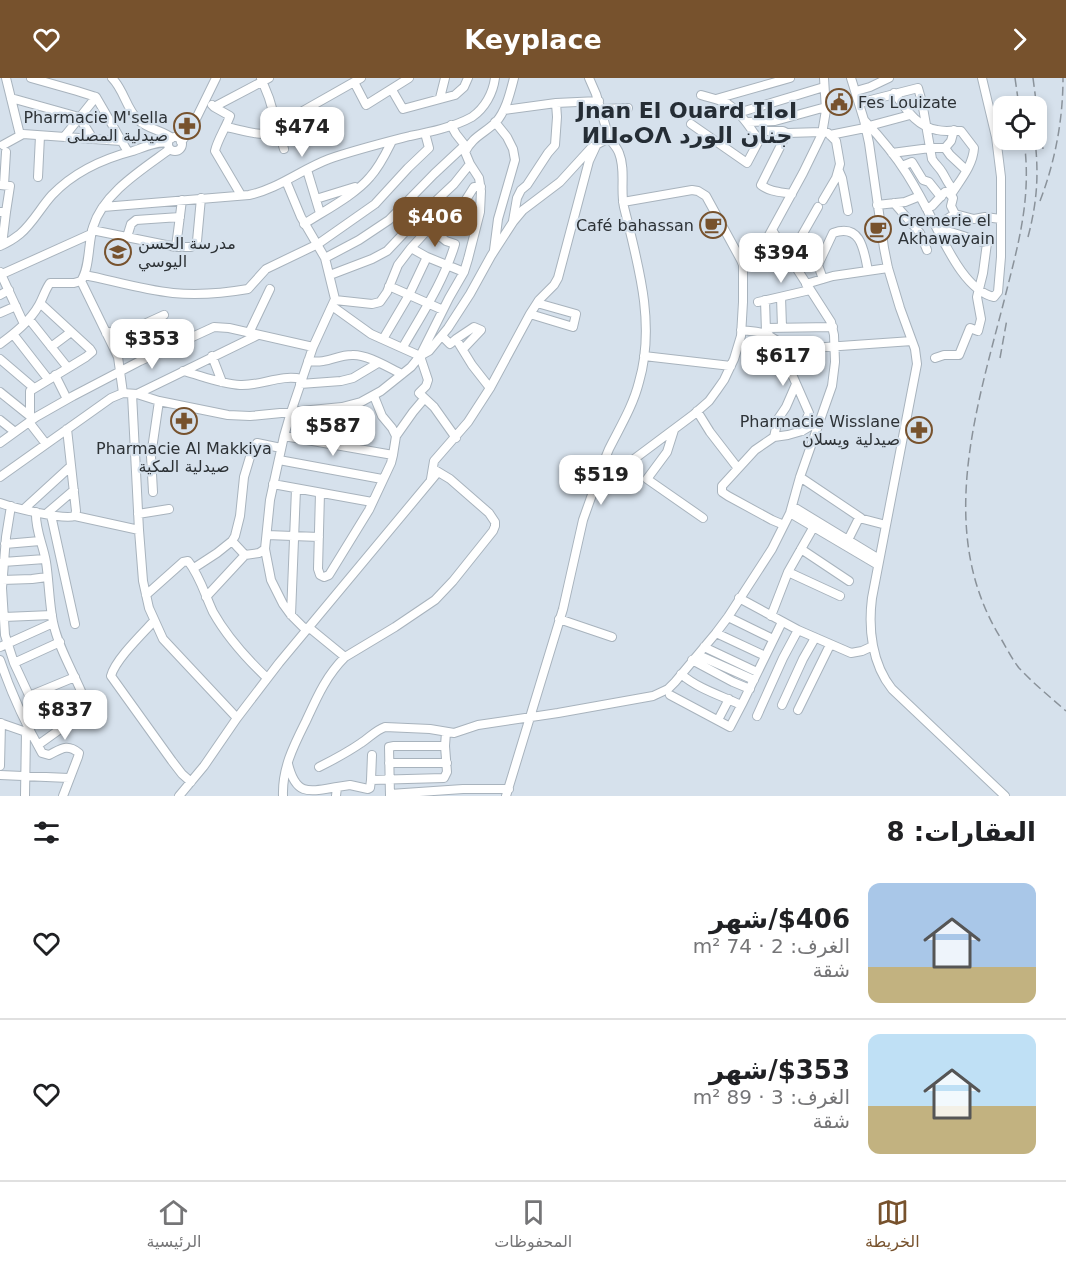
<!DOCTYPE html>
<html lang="ar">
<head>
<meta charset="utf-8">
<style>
  :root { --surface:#fff; --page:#f6f6f6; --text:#202124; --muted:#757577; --line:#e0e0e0; --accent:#77522d }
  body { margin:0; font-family:"DejaVu Sans",Vazirmatn,"Noto Sans Tifinagh",sans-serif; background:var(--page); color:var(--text); direction:rtl; height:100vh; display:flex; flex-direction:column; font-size:22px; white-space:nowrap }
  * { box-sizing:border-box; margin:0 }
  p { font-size:20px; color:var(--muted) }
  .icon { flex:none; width:33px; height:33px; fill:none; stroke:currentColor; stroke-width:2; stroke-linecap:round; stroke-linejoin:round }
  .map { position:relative; height:718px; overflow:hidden; direction:ltr }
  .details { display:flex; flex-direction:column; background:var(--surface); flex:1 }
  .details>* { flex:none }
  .controls { position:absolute; left:993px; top:18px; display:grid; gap:12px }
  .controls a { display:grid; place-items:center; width:54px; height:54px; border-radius:12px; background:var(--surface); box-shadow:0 3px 9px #0003; font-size:30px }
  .price { position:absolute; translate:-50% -51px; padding:0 14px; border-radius:12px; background:#fff; color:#222; font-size:20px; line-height:39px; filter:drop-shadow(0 2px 3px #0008) }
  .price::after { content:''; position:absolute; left:50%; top:36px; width:18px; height:14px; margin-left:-9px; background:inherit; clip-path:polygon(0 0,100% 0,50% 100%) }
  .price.on { background:var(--accent); color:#fff }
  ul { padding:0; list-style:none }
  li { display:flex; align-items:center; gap:18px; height:150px; padding:0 30px }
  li+li { border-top:2px solid var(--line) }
  li span { display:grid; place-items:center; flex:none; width:168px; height:120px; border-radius:12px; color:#555 }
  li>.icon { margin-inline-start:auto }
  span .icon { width:72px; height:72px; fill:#fffc; stroke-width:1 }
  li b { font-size:26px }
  h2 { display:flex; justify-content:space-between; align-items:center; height:72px; padding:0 30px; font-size:26px }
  header { display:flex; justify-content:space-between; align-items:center; height:78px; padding:0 30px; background:var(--accent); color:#fff; font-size:27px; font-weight:800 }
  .tab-bar { display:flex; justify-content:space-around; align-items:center; height:84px; border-top:2px solid var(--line); background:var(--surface); font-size:16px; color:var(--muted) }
  .tab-bar a { display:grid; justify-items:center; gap:3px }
  .tab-bar .on { color:var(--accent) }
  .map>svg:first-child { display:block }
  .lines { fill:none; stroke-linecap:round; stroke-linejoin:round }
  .minor-casing { stroke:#a8b3bd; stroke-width:10 }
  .minor { stroke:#fff; stroke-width:8 }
  .rail { stroke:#8a929a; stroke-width:1.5; stroke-dasharray:9 4.5; stroke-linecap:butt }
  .labels { text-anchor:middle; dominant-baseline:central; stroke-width:4.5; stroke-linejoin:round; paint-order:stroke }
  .poi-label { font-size:16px; fill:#2d3236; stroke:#d6e1ec; text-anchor:start }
  .district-label { font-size:22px; font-weight:bold; fill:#252d35; stroke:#d6e1ec }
</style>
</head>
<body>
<header><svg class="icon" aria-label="forward" viewBox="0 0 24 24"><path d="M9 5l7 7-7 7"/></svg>Keyplace<svg class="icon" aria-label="heart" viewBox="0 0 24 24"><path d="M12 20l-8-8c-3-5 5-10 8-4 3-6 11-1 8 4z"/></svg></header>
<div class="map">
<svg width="1066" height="718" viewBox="0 0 1066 718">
  <rect width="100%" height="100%" fill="#d6e1ec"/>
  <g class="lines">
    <defs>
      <path id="minor" d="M 6,0 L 20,57
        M 31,0 L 77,13 L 96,19 L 128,74
        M 112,0 C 124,12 126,30 138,42 C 147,51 162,52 172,60
        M 261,0 L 269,20 L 284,71
        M 361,0 L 354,4 L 366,27 L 409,0
        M 589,0 L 596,16 L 609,60
        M 851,0 L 864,42 L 869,65 L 884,170 L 888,190 L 900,230 L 915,271 L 917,286 L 872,520 C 868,551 872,586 892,611 L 1005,718
        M 392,12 L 403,31 L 455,17 L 464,9 L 468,0
        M 856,13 L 870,9 L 889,0
        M 894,15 C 906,31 916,48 937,52 C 945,54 953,52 961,53 L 974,70 C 973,87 961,101 952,115
        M 701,17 C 710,20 720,21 728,26 C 741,35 751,50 759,63
        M 11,20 L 79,39 L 93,61
        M 440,20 L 445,0
        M 716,21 L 790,0
        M 859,25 L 918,10 L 922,24 L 932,81 C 935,86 939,89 942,94 C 946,100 948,107 954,112
        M 212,27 L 214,29 L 269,0
        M 214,29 L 230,38 C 226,49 217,63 215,73 L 241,117
        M 601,31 L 628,30
        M 504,32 L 556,25 L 599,23
        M 738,35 L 824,9
        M 864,42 C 880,59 895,77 907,96 C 917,112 926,129 934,145 C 946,168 966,213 994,219 L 998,214 L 1001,179 L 1001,99 L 996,59 L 982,0
        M 277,44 L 301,34 L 354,4
        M 747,44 L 775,43 L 826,29
        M 691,46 L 747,85 L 764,53 L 783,53 L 787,55
        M 451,47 L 456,56 L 467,70
        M 869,48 L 910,37
        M 226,49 C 243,52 263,60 280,54
        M 830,57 L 865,50
        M 64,59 L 96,19
        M168 66a7 7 0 1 1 14 0a7 7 0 1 1-14 0Z
        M 181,64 L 191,51 L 216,0
        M 3,67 L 23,56 L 121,63
        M 945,70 L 951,63 L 954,52
        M 892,75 L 930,70 L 945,70 L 950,77 L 966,92
        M 902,88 L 912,84 L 923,102 L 929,104 L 941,119
        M 307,92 L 320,135
        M 839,93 L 842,100 L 848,133
        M 38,99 L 40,58
        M 0,107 L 10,108 L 6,134 L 0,134
        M 4,107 L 6,74
        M 792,116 C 781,114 770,114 761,107 L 787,55 L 822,54 L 828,55 L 836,63 L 840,86 L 836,100 L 823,122
        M 316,121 L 355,109
        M 894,125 L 920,155 L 927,172
        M 877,127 L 905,124 L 920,118
        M 103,129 L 249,117 C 278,111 302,91 329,81 C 355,72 383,65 410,58 C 430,54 454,49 472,39 C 485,30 493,15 495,0
        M 926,130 L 932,128 L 945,114 L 948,114 L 953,120 L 951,128 L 955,136
        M 460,131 L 474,109 L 481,109
        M 513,143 L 517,120 L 521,112 L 527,107 L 548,75 L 555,67 L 557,39 L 556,25
        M 304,146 C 324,133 355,117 370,99 C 380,88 386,75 392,63
        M 936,148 L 955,136 L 974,141 L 985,139 L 1001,141
        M 92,152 L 176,169 L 191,169 L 196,166 L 197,163 L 201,120
        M 127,159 L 131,146 L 136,142 L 180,139
        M 2,167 L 6,134
        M 0,168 C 7,165 14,161 20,156 C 33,145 41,129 52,117 C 74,94 102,81 133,73 C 144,69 157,63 168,65
        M 176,169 L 182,122
        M 494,172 L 498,141 L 515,82 L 513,71 L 507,59 L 495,44
        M 325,180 L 359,162 L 389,142 L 434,96 L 464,68
        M 741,182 L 758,170 L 768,159 L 803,95 L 822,56 L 826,32 L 824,0
        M 743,187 L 760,186 L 789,180 L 818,129
        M 0,194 L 24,246
        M 464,194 L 427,179 L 411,170 L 442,136 L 456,130 L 480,134
        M 0,197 L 91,156
        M 85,197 C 114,203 143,212 173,215 C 196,217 225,215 248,211 L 266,191 L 318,166 L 375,126 L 408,90 L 429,70 L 425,55
        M 330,197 L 372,181 L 387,173 L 422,136 L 454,106 L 470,86
        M 823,201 L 818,187 L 833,155 C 861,145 864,172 868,193
        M 81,203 L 118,279 L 123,315
        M 806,206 L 833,198 L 888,190
        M 389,208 L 443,232
        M 0,217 L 9,212
        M 781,219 L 782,249
        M 335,222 L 372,226 L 380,224 L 387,214 L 398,187 L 411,170
        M 765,222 L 766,254
        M 758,224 L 810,212
        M 332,228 L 371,256 L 420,278 L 428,302 L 426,308 L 419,315 L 434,329 L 456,360
        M 0,235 L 16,228
        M 530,236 L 573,249 L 576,236 L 537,225
        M 29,241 L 68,290 L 86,279 L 92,274 L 90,271 L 40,225
        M 766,250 L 833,249
        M 741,252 C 749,253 758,253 766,256 C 778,262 782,269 797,271 L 912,263
        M 106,255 L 140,248 L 164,237
        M 249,255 L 270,211
        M 13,256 L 48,301
        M 442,258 L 450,266 L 456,261 L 472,287 L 490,310
        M 383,261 L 409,217 L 427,179
        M 456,261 L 474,249 L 481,252 L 463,271
        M 0,266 C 15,255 30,243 39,227 C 43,220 45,212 50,205 L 74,205 L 81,203 C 90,190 88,165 93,149 C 103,115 143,91 170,71
        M 51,269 L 71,254
        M 403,269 C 422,236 444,203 455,166 L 446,163 L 430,150
        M 797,271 L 791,294 L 809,335 L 802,353
        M 212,278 L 222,304
        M 420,278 L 429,273 L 448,250 L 470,216 L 491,178 L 513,144 L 523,132 L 560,104 L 592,69 L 609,60 C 612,65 617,69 619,75 C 626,92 620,112 624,129 C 638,186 656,246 639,304 C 633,328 620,349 609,371 C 604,383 599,396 594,409
        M 644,278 L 731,288
        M 935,280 L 944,277 L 959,277 L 970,250 L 978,253 L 981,241 L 977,219 L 983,195 L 987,165 C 970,162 955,153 938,152
        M 0,281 L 34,310
        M 308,283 C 328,286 336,277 352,277 C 367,276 389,290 402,296
        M 759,286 L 783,294 L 791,294
        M 758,292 L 769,257
        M 183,293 C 202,298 221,306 240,307 C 262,308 280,296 302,301
        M 55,297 L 67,321
        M 300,306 L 341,303 L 353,300 L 378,285
        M 0,314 L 31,339
        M 132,316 L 139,452 L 143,503 L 149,530 L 163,561 L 237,640
        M 137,316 L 258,257
        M 697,333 L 710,354 L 737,389
        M 30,338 L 30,313 L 68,290
        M 0,342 L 15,354
        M 29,344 L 46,366
        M 674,352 L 667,374 L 647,401 L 703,440
        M 284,358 L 393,377
        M 396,358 L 413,334 L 424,321
        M 774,359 L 778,341 L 786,329 L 796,306
        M 0,365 L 36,339 L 73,318 L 140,283 L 214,249 L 229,250 L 313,269
        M 279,382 L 382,401
        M 0,399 L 111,320 L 123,315 L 137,316 L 159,323 L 228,337 L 250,338 L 342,329 L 361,324 L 381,313 L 411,289 L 420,278 L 449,220 L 464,194 L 468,181 L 480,134 L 481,113 L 479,100 L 470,86 L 465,74 C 472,59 485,55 496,44 C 506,33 510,15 514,0
        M 800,399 L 861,440
        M 431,401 L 434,383 L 468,344 L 490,310 L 530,236 L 539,222 L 554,207 L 558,200 L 589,83 L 596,68
        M 273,406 L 372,424
        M 153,414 L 151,378 L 159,323
        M 320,415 L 318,491 L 320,497 L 324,499 L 329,497 L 369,432 L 391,385 L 393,377 L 396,358 L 392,350 L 382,338 L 374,318
        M 0,425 C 14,430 63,442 75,438 L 76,433 L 67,351
        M 11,428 L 6,459 L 2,510 L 5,557 L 14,585 L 41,643
        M 792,428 L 879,481
        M 24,431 L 71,388
        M 790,435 L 878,487
        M 46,436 L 74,412
        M 138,436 L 169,431
        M 51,437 L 75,546
        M 75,438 L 139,452
        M 784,447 L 772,442 L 728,418 L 722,414 L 722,408 L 755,372 L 774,359 L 788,357 L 802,353 L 819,343
        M 267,457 L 319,459
        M 848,462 L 859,440 L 886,447
        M 232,463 L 245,477
        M 5,466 L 40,463
        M 801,471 L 849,503
        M 3,484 L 45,481
        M 194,490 L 217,475 L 232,463 L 235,458 L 240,438 L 244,399 L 253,369 L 257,365 L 281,370
        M 788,494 L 840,518
        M 2,502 L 32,501 L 47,499
        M 146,517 L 183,484 L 188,483 C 200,498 205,517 213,534 C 227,559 247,581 267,600
        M 206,519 L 245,477 L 259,475 L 265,471
        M 739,520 L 798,552 L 851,575 L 862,573 L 873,568
        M 291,537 L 296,411
        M 771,538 L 788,494 L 813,450
        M 4,539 L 52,537
        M 728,539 L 773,561
        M 559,541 L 612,559
        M 154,543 C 142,556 115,582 111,598 L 172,683 L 182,696 L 191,704
        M 716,555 L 765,578
        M 0,569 L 53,545
        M 704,569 L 757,594
        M 698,577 L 754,602
        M 345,579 L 395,549 L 435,522 L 453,503 L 493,453 L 495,448 L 495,444 L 489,435 L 450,401 L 435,392
        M 0,582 C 11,615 25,645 42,675 L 49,677 C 61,671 67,665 79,675 L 78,679 L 63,718
        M 692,582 L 733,604 L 750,611
        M 14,585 L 60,564
        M 681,596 C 697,610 719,617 739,626 L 742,626 L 782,544
        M 670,617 L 730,649 L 742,626
        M 29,618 L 75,599
        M 782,627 L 803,581 L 815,560
        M 798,632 L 830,567
        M 757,638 L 783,580 L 798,552
        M 718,642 L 729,621
        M 0,645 L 26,654
        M 38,667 L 77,639
        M 372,677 L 371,702 L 444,700 L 447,694 L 445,668 L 446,654
        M 389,685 L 447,685
        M 288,686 C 296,718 308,714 337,709 L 336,718
        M 0,688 L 1,645
        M 319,689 C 333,682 348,674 361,665 C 369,660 376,652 385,649 L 430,651 L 454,655 L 478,647 L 558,635 L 653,618 L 668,611 L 675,604 L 716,555 L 728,539 L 772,471 L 790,435 L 800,399 L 832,308 L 835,284 L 834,257 L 831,244 L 772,152
        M 0,697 L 69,700
        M 337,709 L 350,707 L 368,711 L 370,710 L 371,702
        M 390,716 L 463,711 L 509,711
        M 25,718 L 26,654 L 28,650 L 43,641 L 81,613 C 71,590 58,568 53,544 C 49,524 49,503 46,484 C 43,466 35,452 36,434
        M 179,718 L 204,688 L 237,640 L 279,585 L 438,394
        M 283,718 C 282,690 294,667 306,643 C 317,619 326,598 345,579 L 312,552 L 303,549 L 291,537 L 283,526 L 271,502 L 265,471 L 270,422 L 284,358 L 291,334 L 313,269 L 335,221 L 325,180 L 301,139 L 286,103
        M 390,718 L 389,669 L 394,668 L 445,668
        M 506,718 L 563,531 L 583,442 L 594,411 L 693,337 L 709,323 L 717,312 L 724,302 L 734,281 L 741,258 L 743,224 L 743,187 L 741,182 L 706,118 L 698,113 L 692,112 L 623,124"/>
    </defs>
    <use href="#minor" class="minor-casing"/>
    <use href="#minor" class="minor"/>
    <path class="rail" d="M 1015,0 L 1019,28
      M 1033,0 L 1039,46
      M 1036,38 L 1040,51 L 1043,71
      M 1024,62 C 1032,121 1018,167 1004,223 C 976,332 936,454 1000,559 C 1006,569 1012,581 1019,590 C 1033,605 1050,619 1066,633
      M 1040,123 C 1055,84 1063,42 1063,0
      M 1028,159 C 1037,125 1039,97 1035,62
      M 1000,280 L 1007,241"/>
  </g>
  <defs>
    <symbol id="civic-ring" viewBox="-11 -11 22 22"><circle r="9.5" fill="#d6e1ec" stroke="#77522d" stroke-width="1.5"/><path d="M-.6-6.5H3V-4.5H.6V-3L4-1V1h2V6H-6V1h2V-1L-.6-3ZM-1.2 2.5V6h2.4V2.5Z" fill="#77522d"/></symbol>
    <symbol id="pharmacy-ring" viewBox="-11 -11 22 22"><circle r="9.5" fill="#d6e1ec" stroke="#77522d" stroke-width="1.5"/><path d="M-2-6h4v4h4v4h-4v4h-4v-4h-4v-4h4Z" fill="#77522d"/></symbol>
    <symbol id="cafe-ring" viewBox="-11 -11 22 22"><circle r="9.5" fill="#d6e1ec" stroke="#77522d" stroke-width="1.5"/><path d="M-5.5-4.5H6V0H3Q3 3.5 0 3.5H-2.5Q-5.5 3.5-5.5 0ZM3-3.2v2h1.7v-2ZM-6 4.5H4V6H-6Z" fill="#77522d"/></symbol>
    <symbol id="school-ring" viewBox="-11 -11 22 22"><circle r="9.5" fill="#d6e1ec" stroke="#77522d" stroke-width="1.5"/><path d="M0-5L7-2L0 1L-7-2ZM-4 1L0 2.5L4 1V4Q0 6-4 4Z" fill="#77522d"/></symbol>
  </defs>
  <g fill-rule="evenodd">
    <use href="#civic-ring" x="824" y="9" width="30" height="30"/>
    <use href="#pharmacy-ring" x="172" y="33" width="30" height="30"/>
    <use href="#cafe-ring" x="698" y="132" width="30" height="30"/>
    <use href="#cafe-ring" x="863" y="136" width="30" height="30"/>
    <use href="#school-ring" x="103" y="159" width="30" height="30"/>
    <use href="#pharmacy-ring" x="169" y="328" width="30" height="30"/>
    <use href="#pharmacy-ring" x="904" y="337" width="30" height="30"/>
  </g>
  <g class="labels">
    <g class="poi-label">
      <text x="858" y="24">Fes Louizate</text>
      <text x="168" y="39" text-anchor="end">Pharmacie M'sella<tspan x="168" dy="18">صيدلية المصلى</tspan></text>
      <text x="898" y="142">Cremerie el<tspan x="898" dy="18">Akhawayain</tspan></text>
      <text x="694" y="147" text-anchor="end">Café bahassan</text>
      <text x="138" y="165">مدرسة الحسن<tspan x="138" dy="18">اليوسي</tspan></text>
      <text x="900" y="343" text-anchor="end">Pharmacie Wisslane<tspan x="900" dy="18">صيدلية ويسلان</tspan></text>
      <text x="184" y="370" text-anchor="middle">Pharmacie Al Makkiya<tspan x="184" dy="18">صيدلية المكية</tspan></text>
    </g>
    <g class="district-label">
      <text x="687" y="32">Jnan El Ouard ⵊⵏⴰⵏ<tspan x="687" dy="25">ⵍⵡⴰⵔⴷ جنان الورد</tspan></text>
    </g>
  </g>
</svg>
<div class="controls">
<a><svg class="icon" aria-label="locate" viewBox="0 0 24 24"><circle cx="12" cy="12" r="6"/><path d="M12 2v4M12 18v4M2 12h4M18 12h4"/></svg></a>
</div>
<b class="price" style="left:302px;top:80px">$474</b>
<b class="price on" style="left:435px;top:170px">$406</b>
<b class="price" style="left:781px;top:206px">$394</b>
<b class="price" style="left:152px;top:292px">$353</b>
<b class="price" style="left:783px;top:309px">$617</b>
<b class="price" style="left:333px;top:379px">$587</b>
<b class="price" style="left:601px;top:428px">$519</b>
<b class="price" style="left:65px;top:663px">$837</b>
</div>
<section class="details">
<h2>العقارات: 8<svg class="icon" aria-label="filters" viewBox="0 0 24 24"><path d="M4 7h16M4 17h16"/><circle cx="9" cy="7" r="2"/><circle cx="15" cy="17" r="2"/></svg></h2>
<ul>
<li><span style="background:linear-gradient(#a9c7e8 70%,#c2b280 0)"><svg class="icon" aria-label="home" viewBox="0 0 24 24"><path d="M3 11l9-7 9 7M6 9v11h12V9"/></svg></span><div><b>$406/شهر</b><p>الغرف: 2 · 74 m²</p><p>شقة</p></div><svg class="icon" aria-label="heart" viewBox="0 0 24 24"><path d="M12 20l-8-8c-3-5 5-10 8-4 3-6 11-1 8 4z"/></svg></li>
<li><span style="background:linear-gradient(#bfe0f5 60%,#c2b280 0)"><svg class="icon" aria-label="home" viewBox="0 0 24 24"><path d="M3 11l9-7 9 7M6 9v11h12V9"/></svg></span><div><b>$353/شهر</b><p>الغرف: 3 · 89 m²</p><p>شقة</p></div><svg class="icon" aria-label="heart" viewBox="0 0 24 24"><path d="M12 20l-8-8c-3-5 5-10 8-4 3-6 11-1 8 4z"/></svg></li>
</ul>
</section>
<nav class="tab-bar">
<a class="on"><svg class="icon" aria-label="map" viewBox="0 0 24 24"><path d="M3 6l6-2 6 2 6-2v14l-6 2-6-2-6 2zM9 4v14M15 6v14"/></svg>الخريطة</a>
<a><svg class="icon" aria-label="saved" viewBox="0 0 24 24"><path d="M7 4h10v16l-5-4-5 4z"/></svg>المحفوظات</a>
<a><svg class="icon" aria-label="home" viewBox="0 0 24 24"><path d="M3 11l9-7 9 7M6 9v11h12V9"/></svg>الرئيسية</a>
</nav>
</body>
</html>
